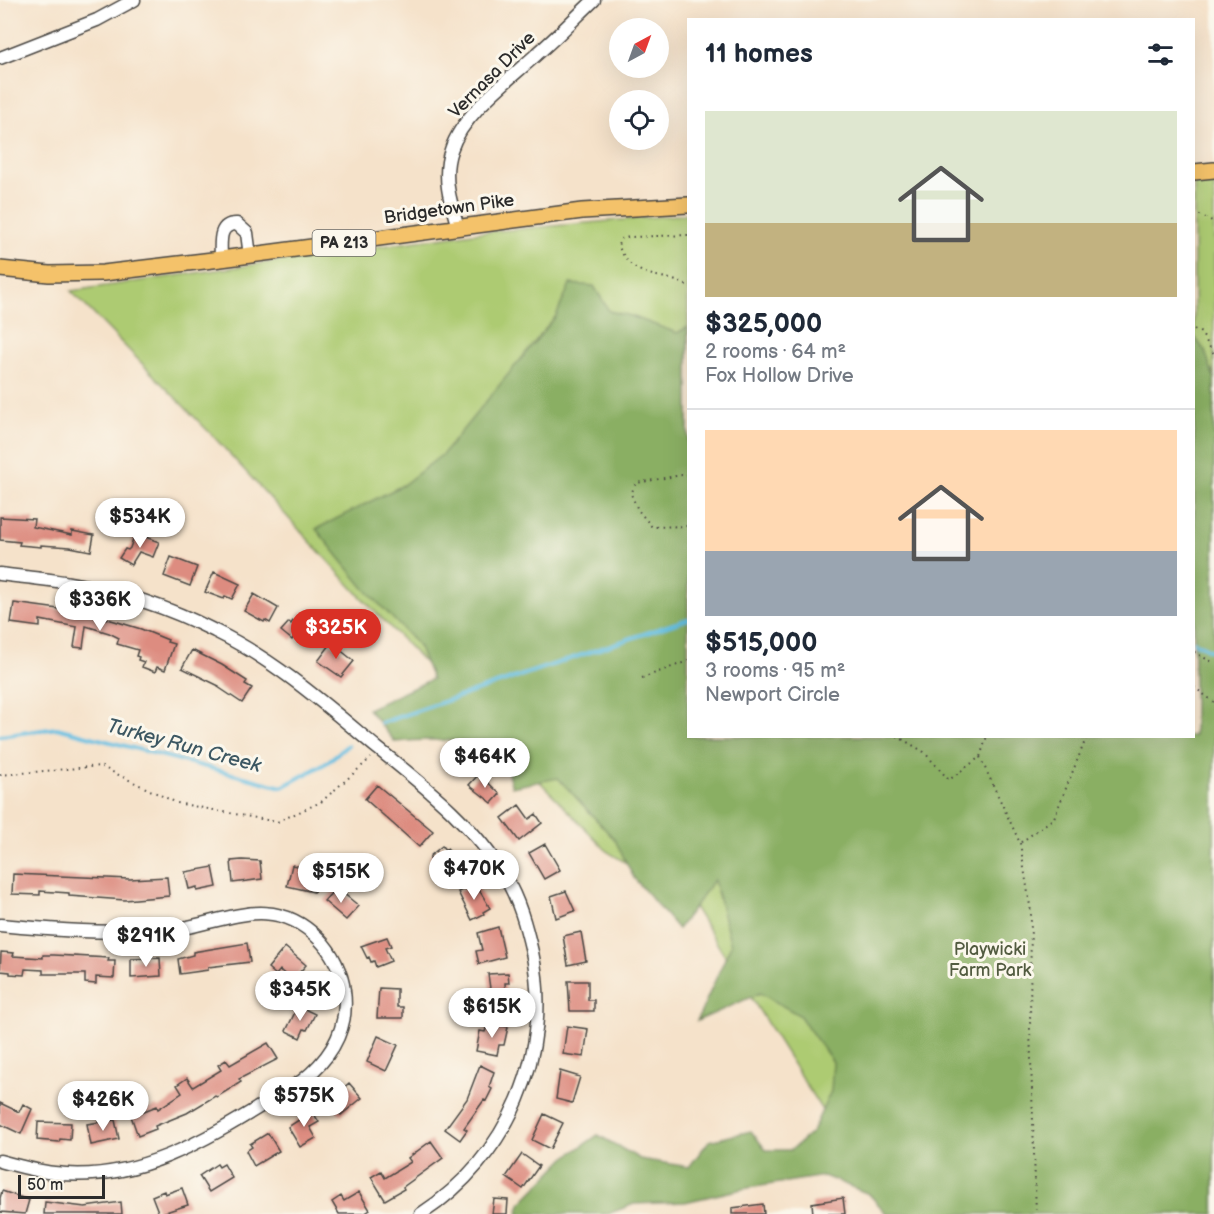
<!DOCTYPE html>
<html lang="en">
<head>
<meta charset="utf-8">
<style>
  :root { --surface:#fff; --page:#f2f2f3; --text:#1f2937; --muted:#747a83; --line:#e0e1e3; --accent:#d93025 }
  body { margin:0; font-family:"Balsamiq Sans",sans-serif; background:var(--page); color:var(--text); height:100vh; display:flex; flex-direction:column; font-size:22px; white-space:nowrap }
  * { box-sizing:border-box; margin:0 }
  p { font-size:20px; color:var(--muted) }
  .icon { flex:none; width:33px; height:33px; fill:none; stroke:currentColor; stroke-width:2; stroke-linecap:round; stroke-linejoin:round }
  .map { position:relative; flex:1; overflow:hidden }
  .details { position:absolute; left:687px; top:18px; width:508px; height:720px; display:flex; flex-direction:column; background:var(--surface); border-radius:0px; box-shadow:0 6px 24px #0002 }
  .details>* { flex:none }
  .needle { width:39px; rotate:41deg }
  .fabs { position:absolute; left:609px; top:18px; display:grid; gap:12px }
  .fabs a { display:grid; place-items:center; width:60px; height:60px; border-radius:50%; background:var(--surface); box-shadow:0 6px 24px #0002; font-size:30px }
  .scale { position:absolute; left:18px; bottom:15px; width:87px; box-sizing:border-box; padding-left:6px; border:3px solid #2b2b2b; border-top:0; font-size:16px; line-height:21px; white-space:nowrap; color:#2b2b2b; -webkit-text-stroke:4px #fbf7ec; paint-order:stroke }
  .price { position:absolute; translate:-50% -51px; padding:0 14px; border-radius:21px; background:#fff; color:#222; font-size:20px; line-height:39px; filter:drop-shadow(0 2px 3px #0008) }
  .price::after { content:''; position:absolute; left:50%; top:36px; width:18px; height:14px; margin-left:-9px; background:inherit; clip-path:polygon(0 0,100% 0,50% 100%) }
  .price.on { background:var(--accent); color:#fff }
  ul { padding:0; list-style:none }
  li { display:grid; align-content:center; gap:12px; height:318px; padding:0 18px }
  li+li { border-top:2px solid var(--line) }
  li span { display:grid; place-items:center; height:186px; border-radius:0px; color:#555 }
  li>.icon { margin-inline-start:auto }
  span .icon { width:108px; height:108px; fill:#fffc; stroke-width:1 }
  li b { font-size:26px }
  h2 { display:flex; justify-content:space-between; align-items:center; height:72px; padding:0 18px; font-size:26px }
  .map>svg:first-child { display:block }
  .green { fill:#adcb72; stroke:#6c7b4e; stroke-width:1.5 }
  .forest { fill:#8aaf64; stroke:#5a6d48; stroke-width:1.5 }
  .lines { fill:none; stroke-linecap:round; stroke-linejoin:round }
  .stream { stroke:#64bee1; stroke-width:4 }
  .building { fill:#dd8c80 }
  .minor-casing { stroke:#494643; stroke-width:15 }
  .major-casing { stroke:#494643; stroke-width:18 }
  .path { stroke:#494643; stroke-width:2; stroke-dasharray:1.5 4.5; stroke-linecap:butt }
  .minor { stroke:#fff; stroke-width:12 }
  .major { stroke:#f4c26a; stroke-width:15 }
  .labels { text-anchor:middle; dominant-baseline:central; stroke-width:6; stroke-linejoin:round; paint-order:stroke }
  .shield { fill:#fbf7ec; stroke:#696865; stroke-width:1.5 }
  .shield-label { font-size:16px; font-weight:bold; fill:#2b2b2b }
  .street-label { font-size:18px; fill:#2b2b2b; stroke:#fbf7ec }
  .park-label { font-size:18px; fill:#525b40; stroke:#fbf7ec }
  .water-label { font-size:20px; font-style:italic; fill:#3c5762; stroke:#fbf7ec }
</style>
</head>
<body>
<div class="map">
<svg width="1214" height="1214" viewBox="0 0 1214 1214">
  <rect width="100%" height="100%" fill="#fbf7ec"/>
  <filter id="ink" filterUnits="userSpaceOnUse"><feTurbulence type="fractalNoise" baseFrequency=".0167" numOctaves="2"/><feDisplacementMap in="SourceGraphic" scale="12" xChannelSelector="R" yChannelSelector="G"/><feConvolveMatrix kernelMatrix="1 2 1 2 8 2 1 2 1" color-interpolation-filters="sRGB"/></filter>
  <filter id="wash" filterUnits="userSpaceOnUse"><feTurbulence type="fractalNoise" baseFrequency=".008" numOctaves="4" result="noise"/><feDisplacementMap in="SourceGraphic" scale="24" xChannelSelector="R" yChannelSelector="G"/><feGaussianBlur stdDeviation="1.35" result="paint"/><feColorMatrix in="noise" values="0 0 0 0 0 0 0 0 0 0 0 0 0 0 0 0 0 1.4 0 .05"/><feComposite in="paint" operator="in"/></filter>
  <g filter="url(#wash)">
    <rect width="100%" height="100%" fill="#f5e2ca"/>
    <path class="green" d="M 1214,177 L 1214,1214 L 859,1169 L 691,902 L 608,852 L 361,597 L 214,437 L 71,291 L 473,233 L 688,214 L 688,736 L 1194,736 L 1194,178 Z"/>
    <path class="forest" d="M 570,284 L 594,286 L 609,311 L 631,316 L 677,333 L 688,327 L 688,736 L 1194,736 L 1194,336 L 1205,351 L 1214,378 L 1214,1214 L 887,1214 L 869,1194 L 824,1176 L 742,1189 L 685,1202 L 634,1204 L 608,1214 L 518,1214 L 520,1204 L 565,1158 L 598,1135 L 640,1159 L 689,1167 L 709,1141 L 751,1131 L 766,1150 L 791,1150 L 812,1132 L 831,1091 L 833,1062 L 799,1015 L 760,993 L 697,1021 L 731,945 L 714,880 L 678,929 L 634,878 L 615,840 L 558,778 L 512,787 L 500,748 C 462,740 434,738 395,742 L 368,709 L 432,679 L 418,645 L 364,588 L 316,529 L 403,485 L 443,454 L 556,316 Z"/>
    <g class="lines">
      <path class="stream" d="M 1194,642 L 1214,652
        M 381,723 L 688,619
        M 0,736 L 57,728 L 282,787 L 326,763 L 348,745"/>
    </g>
    <g id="blocks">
      <path class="building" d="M 0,517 L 34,519 L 33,527 L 72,535 L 72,531 L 94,535 L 91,551 L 70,547 L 41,545 L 41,547 L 19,545 L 20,542 L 0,540 Z
        M 134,536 L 142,539 L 143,536 L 159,542 L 153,557 L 139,552 L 131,565 L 119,558 L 125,549 L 128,550 L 130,548 Z
        M 171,557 L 197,567 L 190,586 L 164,576 Z
        M 214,572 L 240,584 L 232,599 L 225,596 L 224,599 L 205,592 Z
        M 254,594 L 278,608 L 270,623 L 265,620 L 264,622 L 244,611 Z
        M 14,603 L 88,613 L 141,629 L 168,640 L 167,642 L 174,644 L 165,670 L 157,667 L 155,672 L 142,667 L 144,662 L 138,660 L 139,657 L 136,656 L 138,650 L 117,644 L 119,638 L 109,633 L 86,626 L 83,648 L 74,647 L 77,627 L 40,620 L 40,627 L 11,623 Z
        M 302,612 L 309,616 L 310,614 L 324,624 L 314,638 L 306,631 L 303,635 L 298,631 L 292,640 L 281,631 L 289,622 L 291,624 L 293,621 L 295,622 Z
        M 330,645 L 334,645 L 354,661 L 341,677 L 318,661 Z
        M 192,650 L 222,665 L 247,681 L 245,684 L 252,688 L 242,703 L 218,687 L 219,686 L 182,668 Z
        M 479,774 L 500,794 L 492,803 L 469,785 Z
        M 377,785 L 433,831 L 419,847 L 365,799 Z
        M 519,805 L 529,819 L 536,814 L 542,823 L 519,841 L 502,818 Z
        M 545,844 L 560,870 L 544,879 L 529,853 Z
        M 442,846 L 446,851 L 447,849 L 450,852 L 463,866 L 442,884 L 434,875 L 440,870 L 430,859 L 430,856 Z
        M 242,860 L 260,861 L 262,879 L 233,883 L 231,861 Z
        M 292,865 L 318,871 L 314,892 L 287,886 Z
        M 213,867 L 217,887 L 197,891 L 197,887 L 189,889 L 185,872 Z
        M 13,874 L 130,879 L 167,877 L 169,896 L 125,900 L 69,896 L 69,893 L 40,891 L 40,895 L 12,894 Z
        M 475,883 L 490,908 L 483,912 L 484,914 L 472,920 L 458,892 Z
        M 335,889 L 338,889 L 359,906 L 346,920 L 324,901 Z
        M 566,891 L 575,911 L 556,918 L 551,896 Z
        M 498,927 L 505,957 L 479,964 L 476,951 L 482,950 L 478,933 Z
        M 581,932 L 586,961 L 568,965 L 563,936 Z
        M 387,937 L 391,946 L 385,948 L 391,961 L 376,967 L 374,961 L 371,962 L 369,957 L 367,958 L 361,946 Z
        M 247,943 L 250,962 L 208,967 L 208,970 L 180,974 L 178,959 L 193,955 L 193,952 Z
        M 285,947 L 306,965 L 292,981 L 280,970 L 276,975 L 268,968 Z
        M 1,952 L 14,953 L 13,956 L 43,958 L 43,955 L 54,955 L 109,958 L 108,961 L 115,961 L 114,978 L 96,977 L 96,984 L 85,983 L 85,974 L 43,974 L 43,970 L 25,969 L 24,975 L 10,974 L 10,972 L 0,971 Z
        M 160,958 L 161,976 L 131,978 L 131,959 Z
        M 508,973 L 509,983 L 505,983 L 506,1002 L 492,1003 L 488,974 Z
        M 568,981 L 588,981 L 588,1000 L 594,1000 L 594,1011 L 570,1011 Z
        M 379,988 L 397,989 L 397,1007 L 403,1007 L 403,1018 L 377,1018 Z
        M 298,1006 L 315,1014 L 307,1030 L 304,1029 L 300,1038 L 286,1031 Z
        M 488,1023 L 508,1027 L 504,1045 L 499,1045 L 497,1055 L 476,1051 L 480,1031 L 485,1032 Z
        M 567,1026 L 588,1029 L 584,1057 L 563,1054 Z
        M 378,1036 L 398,1045 L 386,1071 L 367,1062 Z
        M 268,1043 L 278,1059 L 239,1079 L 241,1082 L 217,1097 L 215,1096 L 187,1113 L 155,1126 L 156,1129 L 138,1136 L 131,1116 L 157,1106 L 158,1109 L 182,1093 L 177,1085 L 187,1078 L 193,1087 L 221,1070 L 218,1065 L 226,1060 L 230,1065 Z
        M 480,1065 L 494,1072 L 489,1087 L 492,1089 L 486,1101 L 484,1100 L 464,1128 L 467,1130 L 460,1140 L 445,1129 L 467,1099 Z
        M 560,1071 L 580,1077 L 572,1103 L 556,1099 Z
        M 349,1083 L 362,1098 L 341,1115 L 330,1103 L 335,1099 L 333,1097 Z
        M 0,1103 L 19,1112 L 23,1104 L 32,1109 L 21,1134 L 0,1124 Z
        M 310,1108 L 319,1122 L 310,1127 L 316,1138 L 300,1147 L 288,1127 L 299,1120 L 303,1117 L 301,1114 Z
        M 544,1114 L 563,1123 L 550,1149 L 532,1140 Z
        M 115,1120 L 119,1139 L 91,1145 L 87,1124 Z
        M 38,1122 L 71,1123 L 70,1140 L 60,1139 L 59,1142 L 37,1140 Z
        M 268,1133 L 279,1151 L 254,1166 L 246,1151 L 252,1147 L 250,1144 Z
        M 431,1141 L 443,1158 L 403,1187 L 404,1189 L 385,1200 L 371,1177 L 381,1171 L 385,1178 L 411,1162 L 408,1158 Z
        M 522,1154 L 539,1166 L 523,1189 L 506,1177 Z
        M 217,1164 L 219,1167 L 224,1164 L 232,1178 L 209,1192 L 199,1176 Z
        M 182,1188 L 188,1205 L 159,1214 L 152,1196 L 164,1191 L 165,1194 Z
        M 2,1191 L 29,1200 L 25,1214 L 0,1212 L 0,1198 Z
        M 359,1192 L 370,1210 L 364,1214 L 339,1214 L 332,1202 L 341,1196 L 344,1201 Z
        M 843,1198 L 845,1214 L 813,1214 L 812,1203 Z
        M 494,1199 L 508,1200 L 507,1214 L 492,1214 Z
        M 45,1202 L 85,1207 L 121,1202 L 122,1214 L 44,1214 Z
        M 763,1204 L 764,1214 L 732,1214 L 732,1208 Z"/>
    </g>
  </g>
  <g filter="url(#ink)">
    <use href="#blocks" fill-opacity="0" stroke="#494643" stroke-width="1.5"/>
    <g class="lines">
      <defs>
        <path id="minor" d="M 0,58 L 97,20 L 134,0
          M 458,227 C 450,201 442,176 451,150 C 463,113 509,80 537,54 C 557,37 575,18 594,0
          M 221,259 C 221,244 217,223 237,224 L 247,233 L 250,256
          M 0,574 C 23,577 46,579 69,583 C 119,591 170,608 215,631 C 275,660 326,705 376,747 C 423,785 474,824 505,877 C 519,900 526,926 532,952 C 554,1054 508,1157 421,1214
          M 0,925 C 52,930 107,934 159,931 C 216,929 268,887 319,939 C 332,952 342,972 344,991 C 349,1028 331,1058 302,1081 C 226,1126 148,1185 54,1173 C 36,1171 18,1166 0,1161"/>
        <path id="major" d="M 1194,172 L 1214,170
          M 0,269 L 49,274 L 103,273 L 221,259 L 582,211 L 688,205"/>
      </defs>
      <use href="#minor" class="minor-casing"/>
      <use href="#major" class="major-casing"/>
      <path class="path" d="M 1194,212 L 1214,222
        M 688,235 L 629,237 L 621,239 L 618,245 C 635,283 658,270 688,286
        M 1194,329 L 1201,333 L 1214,354
        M 688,474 L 636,483 L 631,494 L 638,510 L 652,527 L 688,526
        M 1194,652 L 1214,663
        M 642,678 L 688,661
        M 1194,687 L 1214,702
        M 897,736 L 924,752 L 949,780 L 980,757 L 987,736
        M 980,757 L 1020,843 L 1054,818 L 1087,736
        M 0,775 L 100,766 L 177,803 L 277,822 L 321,802 L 371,758
        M 1020,843 L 1031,912 L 1030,1029 L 1036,1214"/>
      <use href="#minor" class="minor"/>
      <use href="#major" class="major"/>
    </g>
  </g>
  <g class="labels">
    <rect class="shield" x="312.5" y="230" width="63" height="26" rx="4.5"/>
    <g class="shield-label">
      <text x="344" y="243">PA 213</text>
    </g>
    <g class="street-label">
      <text transform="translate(492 75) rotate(-45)">Vernasa Drive</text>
      <text transform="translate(449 209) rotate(-8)">Bridgetown Pike</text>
    </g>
    <g class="park-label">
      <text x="990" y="949">Playwicki<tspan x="990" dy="21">Farm Park</tspan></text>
    </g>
    <g class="water-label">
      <text transform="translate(184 746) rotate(15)">Turkey Run Creek</text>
    </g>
  </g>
</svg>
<div class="fabs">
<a><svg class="needle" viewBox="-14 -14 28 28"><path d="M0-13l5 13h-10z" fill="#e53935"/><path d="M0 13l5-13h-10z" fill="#747a83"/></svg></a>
<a><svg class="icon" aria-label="locate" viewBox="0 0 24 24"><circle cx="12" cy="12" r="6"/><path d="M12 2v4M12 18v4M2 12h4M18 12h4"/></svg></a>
</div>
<div class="scale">50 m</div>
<b class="price" style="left:140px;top:549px">$534K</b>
<b class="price" style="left:100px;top:632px">$336K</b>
<b class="price on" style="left:336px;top:660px">$325K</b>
<b class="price" style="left:485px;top:789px">$464K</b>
<b class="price" style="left:474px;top:901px">$470K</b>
<b class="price" style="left:341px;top:904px">$515K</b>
<b class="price" style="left:146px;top:968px">$291K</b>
<b class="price" style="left:300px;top:1022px">$345K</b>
<b class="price" style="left:492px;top:1039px">$615K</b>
<b class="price" style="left:304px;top:1128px">$575K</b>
<b class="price" style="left:103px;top:1132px">$426K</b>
<section class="details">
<h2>11 homes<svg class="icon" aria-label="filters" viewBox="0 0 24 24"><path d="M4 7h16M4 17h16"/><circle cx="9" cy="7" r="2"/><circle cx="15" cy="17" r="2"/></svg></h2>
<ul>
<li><span style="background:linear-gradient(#dfe7d0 60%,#c2b280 0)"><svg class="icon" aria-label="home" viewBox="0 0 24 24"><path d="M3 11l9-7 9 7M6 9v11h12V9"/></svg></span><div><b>$325,000</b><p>2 rooms · 64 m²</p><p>Fox Hollow Drive</p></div></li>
<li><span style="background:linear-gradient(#ffd9b3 65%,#9aa5b1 0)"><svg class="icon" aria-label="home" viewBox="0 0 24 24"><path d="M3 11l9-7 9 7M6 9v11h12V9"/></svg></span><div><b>$515,000</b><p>3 rooms · 95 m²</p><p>Newport Circle</p></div></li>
</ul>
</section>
</div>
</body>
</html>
